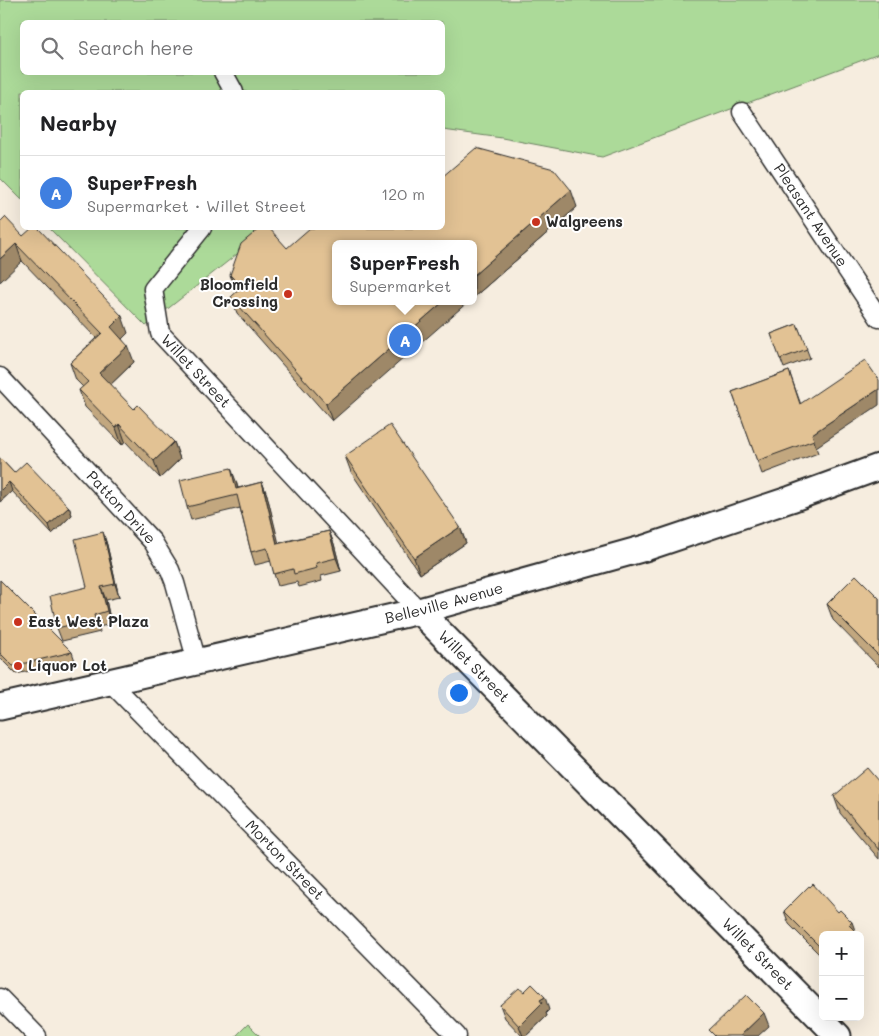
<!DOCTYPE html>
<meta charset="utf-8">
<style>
body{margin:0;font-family:Mali,sans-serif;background:#f6f6f6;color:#202124}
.controls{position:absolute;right:15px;bottom:15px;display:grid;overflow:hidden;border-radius:8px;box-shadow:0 5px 20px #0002}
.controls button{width:45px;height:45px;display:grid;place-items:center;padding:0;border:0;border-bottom:1px solid #e0e0e0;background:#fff;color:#202124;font:25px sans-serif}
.you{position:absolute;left:458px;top:692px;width:18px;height:18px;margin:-12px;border:4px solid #fff;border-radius:50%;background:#1a73e8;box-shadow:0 0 0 8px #1a73e833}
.badge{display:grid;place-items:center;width:32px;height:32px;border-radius:50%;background:#c8321e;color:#fff;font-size:16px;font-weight:700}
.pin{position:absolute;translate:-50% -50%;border:2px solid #fff;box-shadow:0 1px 5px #0006}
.popup{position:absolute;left:332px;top:240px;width:145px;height:65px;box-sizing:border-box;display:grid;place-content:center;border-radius:8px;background:#fff;filter:drop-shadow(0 1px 4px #0005);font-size:16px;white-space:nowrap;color:#757577}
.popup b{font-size:19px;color:#202124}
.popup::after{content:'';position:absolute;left:50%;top:100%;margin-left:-10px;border:10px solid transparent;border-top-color:#fff}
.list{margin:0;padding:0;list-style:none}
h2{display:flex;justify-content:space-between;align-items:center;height:65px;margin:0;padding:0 20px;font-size:21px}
h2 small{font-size:16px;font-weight:400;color:#757577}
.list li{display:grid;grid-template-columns:32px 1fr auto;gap:15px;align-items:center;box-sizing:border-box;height:75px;padding:0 20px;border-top:1px solid #e0e0e0}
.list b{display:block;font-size:19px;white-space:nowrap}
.list p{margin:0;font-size:16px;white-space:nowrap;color:#757577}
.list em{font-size:16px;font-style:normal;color:#757577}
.icon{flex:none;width:28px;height:28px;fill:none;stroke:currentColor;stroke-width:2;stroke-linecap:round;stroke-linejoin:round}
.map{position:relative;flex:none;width:879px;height:1036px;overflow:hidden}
.search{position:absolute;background:#fff;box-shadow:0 5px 20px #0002;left:20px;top:20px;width:425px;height:55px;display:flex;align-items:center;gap:12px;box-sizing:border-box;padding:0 18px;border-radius:8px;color:#757577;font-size:19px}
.panel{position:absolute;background:#fff;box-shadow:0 5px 20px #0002;left:20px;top:90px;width:425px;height:140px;border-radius:8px}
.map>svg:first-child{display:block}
</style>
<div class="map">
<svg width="879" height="1036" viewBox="0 0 879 1036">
<rect width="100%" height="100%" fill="#f6eddf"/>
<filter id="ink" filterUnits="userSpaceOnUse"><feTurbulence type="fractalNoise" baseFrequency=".02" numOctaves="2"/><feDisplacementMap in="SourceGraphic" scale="10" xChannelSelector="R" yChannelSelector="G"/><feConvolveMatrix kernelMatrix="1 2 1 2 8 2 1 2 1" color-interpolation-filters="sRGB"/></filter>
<g filter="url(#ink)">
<!-- green -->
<g fill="#acda99" stroke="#6c8262" fill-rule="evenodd">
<path d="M0,0H879V54L602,157L502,138L443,130L442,92H22V200L0,178ZM22,22H442V72H22Z"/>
<polygon points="49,228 270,228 146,326"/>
<polygon points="248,1024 260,1036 236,1036"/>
</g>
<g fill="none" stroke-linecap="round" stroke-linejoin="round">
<!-- street casing -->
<g stroke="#2b2b2b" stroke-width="21">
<g id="street">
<polyline points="223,72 234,92"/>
<path id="s1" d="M742,112L879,318"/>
<path id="s2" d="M202,228L153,289L160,333L419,611"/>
<path id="s3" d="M0,377L153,542L170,570L175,583L197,662"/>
<path id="s4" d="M111,683L457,1036"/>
<polyline points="0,998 37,1036"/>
</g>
</g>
<!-- secondary casing -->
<g stroke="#2b2b2b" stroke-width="29">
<g id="secondary">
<path id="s5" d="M419,611L838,1036"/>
<path id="s6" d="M0,707L419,611L645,548L791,499L879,467"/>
</g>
</g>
<!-- street -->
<use href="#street" stroke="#fff" stroke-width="18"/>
<!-- secondary -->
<use href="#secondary" stroke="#fff" stroke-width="25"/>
</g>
<!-- wall -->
<g fill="#c2a77f" stroke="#2b2b2b">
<polygon points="577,207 474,297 474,244 332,421 237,313 231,297 237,292 230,275 287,248"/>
<polygon points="0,222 23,236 128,333 122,339 134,362 110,385 134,409 174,442 180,459 160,478 125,441 122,445 85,407 79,390 83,387 76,380 70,363 96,338 22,261"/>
<polygon points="797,324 810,358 784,368 771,334"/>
<polygon points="789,371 818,453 762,474 732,392"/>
<polygon points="345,456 460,527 466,543 420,574 351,472"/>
<polygon points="0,458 14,473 69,507 72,515 52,534 12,491 0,502"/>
<polygon points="236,481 238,488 262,482 267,495 278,543 329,531 334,544 341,571 321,576 322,581 299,587 297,582 278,586 274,574 271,561 255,565 251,552 240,508 191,520 187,507"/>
<polygon points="103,532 107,545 119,597 106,600 111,624 99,627 100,632 62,641 57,628 87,587"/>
<polygon points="0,580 72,652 75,661 16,674 0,658"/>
<polygon points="879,598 879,667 833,620 827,604"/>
<polygon points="879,782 879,859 840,813 834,796"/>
<polygon points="810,887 856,932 857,935 823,935 823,958 789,924 784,911"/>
<polygon points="524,992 549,1010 546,1013 547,1016 526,1036 522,1036 505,1018 500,1005"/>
</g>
<!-- shaded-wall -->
<g fill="#9e8868" stroke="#2b2b2b">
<polygon points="571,190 577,207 474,297 474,275"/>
<polygon points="16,244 22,261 0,282 0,259"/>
<polygon points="444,301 469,301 332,421 326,404"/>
<polygon points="122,316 128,333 117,344 111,327"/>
<polygon points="128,346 134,362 105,390 99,373"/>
<polygon points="879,389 879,405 816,447 812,434"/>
<polygon points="119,424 125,441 122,445 116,428"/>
<polygon points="174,442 180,459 160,478 154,461"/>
<polygon points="231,468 236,481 241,502 236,489"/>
<polygon points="9,482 12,491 0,502 0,491"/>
<polygon points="262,482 267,495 282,556 277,544"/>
<polygon points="69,507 72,515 52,534 49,525"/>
<polygon points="460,527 466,543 420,574 414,558"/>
<polygon points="329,531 334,544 341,571 336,558"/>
<polygon points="103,532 107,545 119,597 115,584"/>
<polygon points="101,587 106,600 111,624 107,611"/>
<polygon points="852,922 856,933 856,932 857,935 853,935 849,925"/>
<polygon points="545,997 549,1010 546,1013 547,1016 526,1036 523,1036 519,1026 540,1000"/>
<polygon points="764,1013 769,1026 758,1036 740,1036"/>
</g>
<!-- building -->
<g fill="#e2c294" stroke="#2b2b2b">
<polygon points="476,148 554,169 571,190 474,275 474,244 336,244 336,301 444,301 326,404 231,297 242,287 230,275 241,244 260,228 269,228 287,248 310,228 442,228 442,177"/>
<polygon points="5,217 23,236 32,228 38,228 122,316 111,327 128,346 99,373 134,409 138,405 174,442 154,461 119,424 116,428 79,390 88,382 70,363 102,333 16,244 0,259 0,222"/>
<polygon points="797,324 807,349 780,359 771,334"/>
<polygon points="865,360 879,380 879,389 812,434 814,440 757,461 732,392 789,371 800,404"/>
<polygon points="390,425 460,527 414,558 345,456"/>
<polygon points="0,458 14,473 26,462 69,507 49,525 9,482 0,491"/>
<polygon points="231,468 236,489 262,482 277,544 329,531 336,558 316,563 317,568 294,574 293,569 274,574 267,548 251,552 237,495 187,507 180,480"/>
<polygon points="103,532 115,584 101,587 107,611 94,615 95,619 57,628 50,596 87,587 75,539"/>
<polygon points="856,575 879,598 879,656 827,604"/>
<polygon points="0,580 72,652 13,666 0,653"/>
<polygon points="867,768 879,782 879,850 834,796"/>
<polygon points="813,884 838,912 840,910 852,922 849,925 856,932 853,935 823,935 823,950 784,911 809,886 810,887"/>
<polygon points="532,984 545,997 540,1000 542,1003 519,1026 500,1005 519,988 524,992"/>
<polygon points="746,995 764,1013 740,1036 715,1036 709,1030"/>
</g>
</g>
<!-- markers -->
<g fill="#c8321e" stroke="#fff" stroke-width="2">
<circle cx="536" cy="222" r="5"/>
<circle cx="288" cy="294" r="5"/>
<circle cx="18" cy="622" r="5"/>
<circle cx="18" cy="666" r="5"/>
</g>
<g text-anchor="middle" stroke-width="4" stroke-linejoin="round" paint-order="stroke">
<!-- street labels -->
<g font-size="15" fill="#2b2b2b" stroke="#fff">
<text dy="5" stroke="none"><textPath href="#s1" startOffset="124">Pleasant Avenue</textPath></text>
<text dy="5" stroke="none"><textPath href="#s2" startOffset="175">Willet Street</textPath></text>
<text dy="5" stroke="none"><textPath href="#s3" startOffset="178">Patton Drive</textPath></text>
<text dy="5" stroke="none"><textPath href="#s6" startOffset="456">Belleville Avenue</textPath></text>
<text dy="5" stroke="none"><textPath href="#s5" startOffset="78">Willet Street</textPath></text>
<text dy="5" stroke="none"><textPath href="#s4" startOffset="248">Morton Street</textPath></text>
<text dy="5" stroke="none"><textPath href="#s5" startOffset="482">Willet Street</textPath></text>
</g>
<!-- poi labels -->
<g font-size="15" font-weight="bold" fill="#2b2b2b" stroke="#fff" text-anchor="start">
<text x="546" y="227">Walgreens</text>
<text x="278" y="290" text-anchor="end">Bloomfield<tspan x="278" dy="17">Crossing</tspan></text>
<text x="28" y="627">East West Plaza</text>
<text x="28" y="671">Liquor Lot</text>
</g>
</g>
</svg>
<div class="controls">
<button>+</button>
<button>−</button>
</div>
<div class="you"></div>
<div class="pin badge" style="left:405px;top:340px;background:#3f7fe0">A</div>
<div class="popup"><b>SuperFresh</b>Supermarket</div>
<div class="search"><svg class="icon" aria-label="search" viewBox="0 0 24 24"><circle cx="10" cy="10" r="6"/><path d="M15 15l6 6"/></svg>Search here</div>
<section class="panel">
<h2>Nearby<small></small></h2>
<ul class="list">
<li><span class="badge" style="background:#3f7fe0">A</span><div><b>SuperFresh</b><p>Supermarket · Willet Street</p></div><em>120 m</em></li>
</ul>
</section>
</div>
